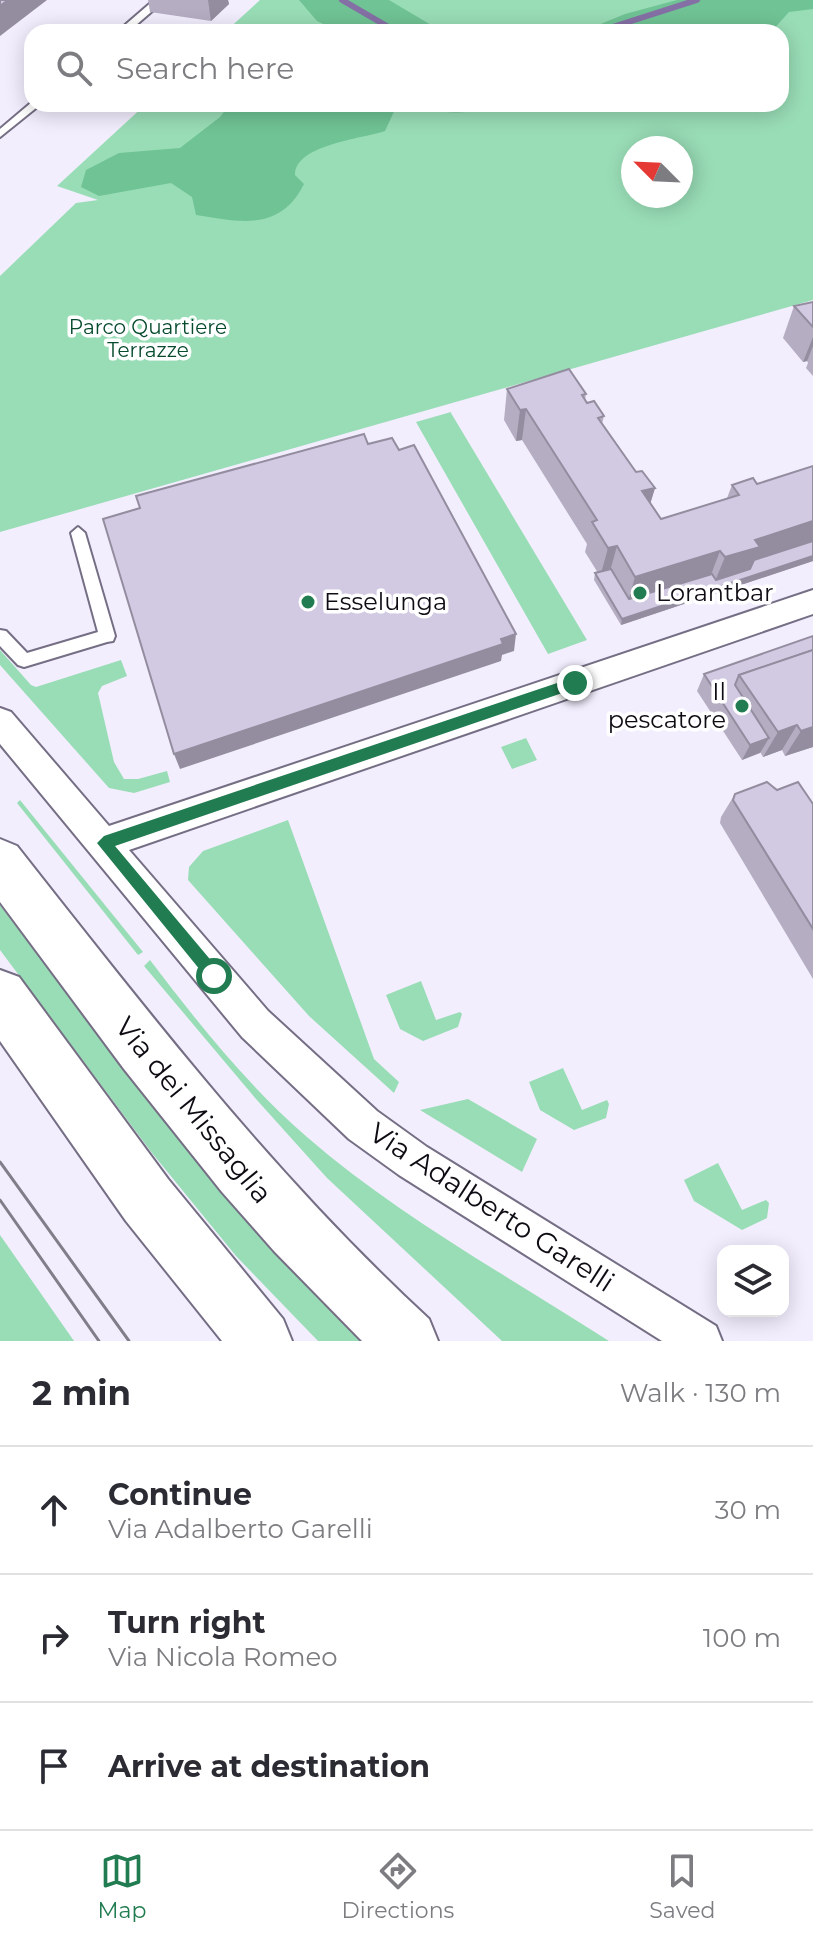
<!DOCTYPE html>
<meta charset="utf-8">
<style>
body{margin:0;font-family:Montserrat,sans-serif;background:#f2f2f3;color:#2b2b33}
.controls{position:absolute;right:24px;bottom:24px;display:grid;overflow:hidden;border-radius:16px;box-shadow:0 4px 20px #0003}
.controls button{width:72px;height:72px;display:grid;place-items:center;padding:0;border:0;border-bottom:2px solid #e1e1e2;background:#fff;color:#2b2b33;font:40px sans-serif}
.compass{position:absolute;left:621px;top:136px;width:72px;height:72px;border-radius:50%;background:#fff;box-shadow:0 4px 20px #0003;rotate:294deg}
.stop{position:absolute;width:24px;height:24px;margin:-18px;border:6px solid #217c51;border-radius:50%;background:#fff}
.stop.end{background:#217c51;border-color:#fff;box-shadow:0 2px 8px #0008}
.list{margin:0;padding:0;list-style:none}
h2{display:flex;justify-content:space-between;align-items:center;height:104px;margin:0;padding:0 32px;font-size:34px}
h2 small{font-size:26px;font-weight:400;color:#7c7c81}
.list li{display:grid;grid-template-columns:52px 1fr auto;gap:24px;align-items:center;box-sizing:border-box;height:128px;padding:0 32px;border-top:2px solid #e1e1e2}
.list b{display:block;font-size:30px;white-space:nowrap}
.list p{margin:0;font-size:26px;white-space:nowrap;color:#7c7c81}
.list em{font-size:26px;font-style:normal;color:#7c7c81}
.icon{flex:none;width:44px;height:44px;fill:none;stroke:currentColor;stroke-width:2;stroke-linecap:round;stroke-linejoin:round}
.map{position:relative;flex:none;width:813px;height:1341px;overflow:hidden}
.search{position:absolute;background:#fff;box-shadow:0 4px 20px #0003;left:24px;right:24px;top:24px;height:88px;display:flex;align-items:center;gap:20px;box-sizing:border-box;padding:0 28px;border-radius:24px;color:#7c7c81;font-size:30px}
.sheet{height:488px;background:#fff}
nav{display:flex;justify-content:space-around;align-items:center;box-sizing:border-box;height:112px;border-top:2px solid #e1e1e2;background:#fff;font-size:22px;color:#7c7c81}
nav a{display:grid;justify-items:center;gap:4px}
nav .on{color:#217c51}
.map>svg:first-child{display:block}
</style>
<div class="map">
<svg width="813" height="1341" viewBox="0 0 813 1341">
<rect width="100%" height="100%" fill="#f3eefe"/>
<!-- green -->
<g fill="#99ddb6" fill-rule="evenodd">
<path d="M260,0H813V300L0,532V276L76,203L98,200L57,186L146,104H781V32H225ZM633,148H681V196H633Z"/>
<polygon points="451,412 451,413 587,640 548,654 416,422"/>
<polygon points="0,650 31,685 36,687 121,660 127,676 102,686 98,693 114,762 124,779 138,779 167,771 170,782 134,793 109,788 0,665"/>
<polygon points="526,738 537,760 512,769 501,747"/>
<polygon points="20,800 143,952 138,955 17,803"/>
<polygon points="288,820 374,1059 399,1082 394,1093 309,1016 188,880 189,867 203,851"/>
<path d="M0,905C115,1056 225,1209 362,1341H318L236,1256L152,1153L0,950Z"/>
<path d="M150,960C198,1023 247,1085 307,1137C398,1216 508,1276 609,1341H502L327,1178L256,1099L144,966Z"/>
<polygon points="421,981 436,1020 460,1012 462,1014 458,1027 423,1041 400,1029 386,995"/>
<polygon points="563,1068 582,1110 607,1100 609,1104 606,1118 574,1130 540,1110 529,1082"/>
<polygon points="468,1099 537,1139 522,1172 420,1110"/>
<polygon points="718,1163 742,1210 766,1200 769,1203 767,1218 742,1230 694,1201 684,1180"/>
<polygon points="0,1235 74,1341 0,1341"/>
</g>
<!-- forest -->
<g fill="#70c395">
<polygon points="299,0 389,0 443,32 340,32 317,21"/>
<polygon points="677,0 813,0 813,9 789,12 771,32 581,32 625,14"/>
<path d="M230,104H493C467,120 426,109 397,105L385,131C361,139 295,145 295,175L304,184C280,232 240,222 196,215L192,197L171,183L99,196L81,187L86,170L119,153L180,148L220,117Z"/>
</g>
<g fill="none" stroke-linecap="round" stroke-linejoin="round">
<!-- stream -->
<g stroke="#8570a5" stroke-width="6">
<polyline points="342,0 397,32"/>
<polyline points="597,32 697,0"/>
</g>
<!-- service casing -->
<g stroke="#756e84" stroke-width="4">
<g id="service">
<polygon points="154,0 165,0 128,32 117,32"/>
<polygon points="32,102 41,104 0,137 0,129"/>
<polygon points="78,527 85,533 115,636 113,641 107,642 24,667 18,665 0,646 0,630 6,631 27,653 98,632 71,533"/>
</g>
</g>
<!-- minor casing -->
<g stroke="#756e84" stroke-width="4">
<polygon id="minor" points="813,590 813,614 129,850 268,1011 377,1111 427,1147 716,1326 722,1341 662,1341 399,1175 349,1139 242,1037 0,744 0,708 11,712 109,826"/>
</g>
<!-- secondary casing -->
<g stroke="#756e84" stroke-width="4">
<g id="secondary">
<path d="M0,839L17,846C147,1011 274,1176 429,1319L438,1341H362L274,1251L222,1192L124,1069L0,902Z"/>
<polygon points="0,970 19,977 168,1179 283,1319 292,1341 222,1341 126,1221 0,1041"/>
</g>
</g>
<!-- service -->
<use href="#service" fill="#fff" fill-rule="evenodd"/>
<!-- minor -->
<use href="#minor" fill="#fff" fill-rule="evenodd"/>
<!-- secondary -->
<use href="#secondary" fill="#fff" fill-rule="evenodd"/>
<!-- tram -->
<g stroke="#817d89" stroke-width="3">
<polyline points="0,1162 129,1341"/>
<polyline points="0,1200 99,1341"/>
</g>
</g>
<!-- wall -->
<g fill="#b5aec3">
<polygon points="148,0 228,0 229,4 211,21 150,12"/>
<polygon points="62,104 125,104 118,111 101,106 98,110 82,105 79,109"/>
<polygon points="813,302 813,376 806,368 808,363 807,361 803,362 783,338 794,306"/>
<polygon points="507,389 586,394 585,400 604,416 602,424 636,472 655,488 650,503 661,519 727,498 732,485 757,484 813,466 813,561 621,625 594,580 595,573 598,573 585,552 587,544 522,440 516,441 504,420"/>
<polygon points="813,636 813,747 785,756 782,750 763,757 760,752 742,760 697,691 704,674"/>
<polygon points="777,790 813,804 813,979 720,823 721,817 735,794"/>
</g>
<!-- shaded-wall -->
<g fill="#938d9f">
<polygon points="8,0 47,0 0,36 0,6"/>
<polygon points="208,0 228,0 229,4 211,21"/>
<polygon points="116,104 125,104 118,111"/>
<polygon points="813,337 813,346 807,361 803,362"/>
<polygon points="526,409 522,440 516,441 520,410"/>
<polygon points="655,488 646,518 642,491"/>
<polygon points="813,521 813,546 747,576 713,586 725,557 755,540"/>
<polygon points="617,546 609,575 600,577 608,548"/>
<polygon points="720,551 709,580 627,605 635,577"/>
<polygon points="813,556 813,561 621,625 622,619"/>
<polygon points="516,634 514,651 502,655 501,661 180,769 174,754"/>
<polygon points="797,725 782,750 763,757 778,732"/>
<polygon points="813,727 813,747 785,756 801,731"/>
<polygon points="769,738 760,753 742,760 750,745"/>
</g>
<!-- building -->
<g fill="#d2cae3" stroke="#938d9f" stroke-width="2">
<polygon points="0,0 8,0 0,6"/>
<polygon points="813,302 813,327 794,306"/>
<polygon points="569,369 586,394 582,395 587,403 594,401 604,416 598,418 636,472 642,471 655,488 642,491 661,519 739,495 732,485 753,478 757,484 813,466 813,521 755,540 760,547 725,557 720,551 635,577 617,546 608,548 592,522 597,520 526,409 520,410 507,389"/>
<polygon points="364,434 368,444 392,438 399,450 414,445 516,634 501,639 503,644 174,754 103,519 140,508 136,496"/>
<polygon points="813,541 813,556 622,619 595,573 611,569 629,599 712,574 716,580 750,569 754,560"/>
<polygon points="813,636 813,650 739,675 735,685 769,738 750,745 704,674"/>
<polygon points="813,650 813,727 801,731 797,725 778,732 739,675"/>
<polygon points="767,782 777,790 798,782 813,804 813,929 733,800 735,794"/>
</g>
<!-- route -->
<polygon fill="#217c51" points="575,677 580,679 580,687 115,846 219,970 222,976 214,983 209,981 97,843 104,836"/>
<!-- markers -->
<g fill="#217c51" stroke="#fff" stroke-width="3">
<circle cx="640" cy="593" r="8"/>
<circle cx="308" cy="602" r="8"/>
<circle cx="742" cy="706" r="8"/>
</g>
<g text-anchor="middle" stroke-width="7" stroke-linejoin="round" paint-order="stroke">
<!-- far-park labels -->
<g font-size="20" fill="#074b2e" stroke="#fff">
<text x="148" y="334">Parco Quartiere<tspan x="148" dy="23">Terrazze</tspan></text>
</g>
<!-- poi labels -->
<g font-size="24" fill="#0e0b13" stroke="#fff" text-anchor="start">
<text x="656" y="601">Lorantbar</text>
<text x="324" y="610">Esselunga</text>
<text x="726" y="700" text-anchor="end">Il<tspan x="726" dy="28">pescatore</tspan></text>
</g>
<!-- near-street labels -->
<g font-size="28" fill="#0e0b13" stroke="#fff">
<text transform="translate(194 1110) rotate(51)" y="10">Via dei Missaglia</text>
<text transform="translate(492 1207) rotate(33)" y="10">Via Adalberto Garelli</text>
</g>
</g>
</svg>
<div class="controls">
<button><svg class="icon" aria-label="layers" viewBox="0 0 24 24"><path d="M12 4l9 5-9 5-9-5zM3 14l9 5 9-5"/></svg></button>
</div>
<svg class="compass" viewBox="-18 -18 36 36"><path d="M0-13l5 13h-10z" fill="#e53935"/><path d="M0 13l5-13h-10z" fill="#7c7c81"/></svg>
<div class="stop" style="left:214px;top:976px"></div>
<div class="stop end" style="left:575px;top:683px"></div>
<div class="search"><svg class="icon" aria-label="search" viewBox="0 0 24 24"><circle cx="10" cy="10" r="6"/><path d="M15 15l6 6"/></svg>Search here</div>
</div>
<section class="sheet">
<h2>2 min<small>Walk · 130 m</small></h2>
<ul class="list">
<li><svg class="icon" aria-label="ahead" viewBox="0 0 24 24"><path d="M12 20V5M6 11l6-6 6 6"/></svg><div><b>Continue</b><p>Via Adalberto Garelli</p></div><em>30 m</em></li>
<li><svg class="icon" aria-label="right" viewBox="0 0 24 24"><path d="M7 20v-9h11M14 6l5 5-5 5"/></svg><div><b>Turn right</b><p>Via Nicola Romeo</p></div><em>100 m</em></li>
<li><svg class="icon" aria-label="arrive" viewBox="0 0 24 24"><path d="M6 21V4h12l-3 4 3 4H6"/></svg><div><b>Arrive at destination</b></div></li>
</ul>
</section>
<nav>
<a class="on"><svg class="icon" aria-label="map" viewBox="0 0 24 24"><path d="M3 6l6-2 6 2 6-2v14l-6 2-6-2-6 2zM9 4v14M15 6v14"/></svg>Map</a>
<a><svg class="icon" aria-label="directions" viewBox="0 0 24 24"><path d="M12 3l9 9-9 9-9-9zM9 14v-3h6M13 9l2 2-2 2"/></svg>Directions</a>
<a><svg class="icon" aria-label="saved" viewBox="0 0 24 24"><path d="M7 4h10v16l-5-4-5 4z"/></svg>Saved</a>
</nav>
